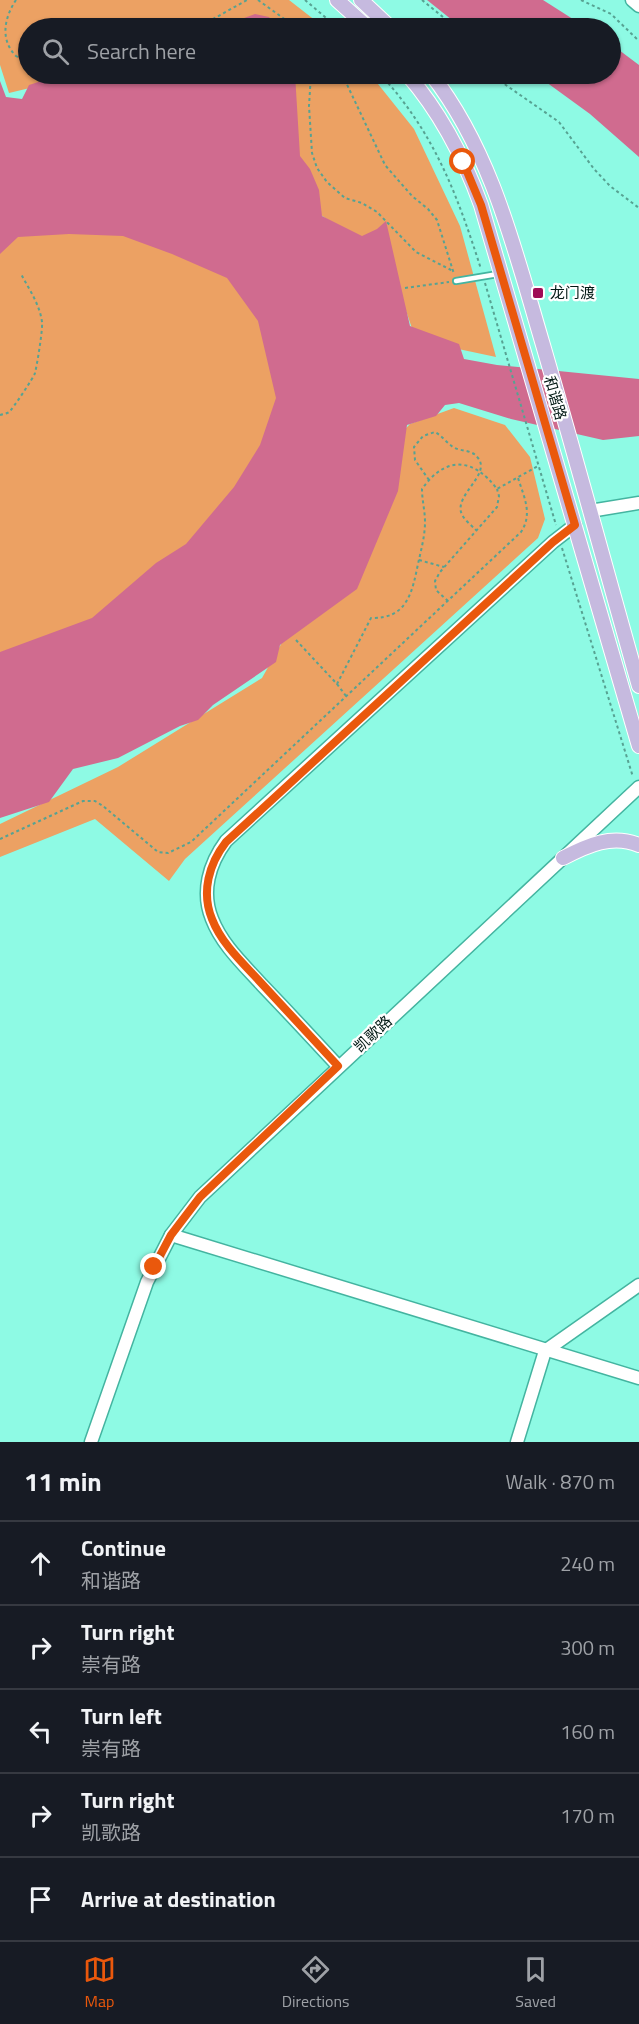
<!DOCTYPE html>
<meta charset="utf-8">
<style>
body{margin:0;font-family:"Titillium Web","Noto Sans SC",sans-serif;background:#20242c;color:#f1f3f6}
.stop{position:absolute;width:18px;height:18px;margin:-14px;border:4px solid #ea580c;border-radius:50%;background:#fff}
.stop.end{background:#ea580c;border-color:#fff;box-shadow:0 2px 6px #0008}
.list{margin:0;padding:0;list-style:none}
h2{display:flex;justify-content:space-between;align-items:center;height:78px;margin:0;padding:0 24px;font-size:26px}
h2 small{font-size:20px;font-weight:400;color:#9ea1a6}
.list li{display:grid;grid-template-columns:39px 1fr auto;gap:18px;align-items:center;box-sizing:border-box;height:84px;padding:0 24px;border-top:2px solid #363941}
.list b{display:block;font-size:22px;white-space:nowrap}
.list p{margin:0;font-size:20px;white-space:nowrap;color:#9ea1a6}
.list em{font-size:20px;font-style:normal;color:#9ea1a6}
.icon{flex:none;width:33px;height:33px;fill:none;stroke:currentColor;stroke-width:2;stroke-linecap:round;stroke-linejoin:round}
.map{position:relative;flex:none;width:639px;height:1442px;overflow:hidden}
.search{position:absolute;background:#171b24;box-shadow:0 2px 4px #0004;left:18px;right:18px;top:18px;height:66px;display:flex;align-items:center;gap:15px;box-sizing:border-box;padding:0 21px;border-radius:33px;color:#9ea1a6;font-size:22px}
.sheet{height:498px;background:#171b24}
nav{display:flex;justify-content:space-around;align-items:center;box-sizing:border-box;height:84px;border-top:2px solid #363941;background:#171b24;font-size:16px;color:#9ea1a6}
nav a{display:grid;justify-items:center;gap:3px}
nav .on{color:#ea580c}
.map>svg:first-child{display:block}
</style>
<div class="map">
<svg width="639" height="1442" viewBox="0 0 639 1442">
<rect width="100%" height="100%" fill="#8efae4"/>
<!-- green -->
<g fill="#eca163">
<polygon points="0,0 289,0 325,28 28,28 28,74 88,74 9,93 0,65"/>
<polygon points="282,74 370,74 414,129 460,226 496,357 416,340 389,261 315,211 293,157"/>
<polygon points="0,223 224,244 296,381 215,556 0,684"/>
<polygon points="454,408 505,425 530,457 545,519 538,538 185,859 169,881 95,819 0,857 0,824 118,767 262,678 397,438 410,424"/>
</g>
<!-- water -->
<g fill="#d06b8f">
<polygon points="427,0 543,0 587,28 462,28"/>
<polygon points="255,14 269,17 277,28 217,28"/>
<polygon points="611,44 639,65 639,157 590,114 535,74 610,74"/>
<polygon points="63,74 295,74 300,156 310,169 319,190 322,216 362,236 377,229 386,221 410,326 459,344 464,359 497,365 639,379 639,436 603,440 511,419 459,403 445,405 436,416 407,425 398,491 357,589 280,645 276,662 213,705 198,720 180,726 118,758 73,769 49,802 0,818 0,652 92,618 156,563 186,544 234,487 260,445 276,398 258,321 227,278 172,254 123,236 69,234 18,237 0,254 0,81 6,97 22,99 29,85"/>
</g>
<g fill="none" stroke-linecap="round" stroke-linejoin="round">
<!-- lane casing -->
<g stroke="#44b4a0" stroke-width="8">
<polyline id="lane" points="456,281 498,274"/>
</g>
<!-- secondary casing -->
<g stroke="#44b4a0" stroke-width="15">
<g id="secondary">
<polyline points="632,0 639,6"/>
<polyline points="590,511 639,503"/>
<path d="M338,1066C313,1039 288,1012 262,985C244,965 222,945 212,919C201,892 209,864 226,841L553,542L575,525"/>
<polyline points="171,1235 639,1378"/>
<polyline points="91,1442 147,1282 171,1235 200,1197 639,787"/>
<polyline points="517,1442 545,1351 639,1285"/>
</g>
</g>
<!-- primary casing -->
<g stroke="#fff" stroke-width="16">
<g id="primary">
<polyline points="337,0 368,28"/>
<polyline points="361,0 391,28"/>
<path d="M407,74C440,112 464,158 481,205L639,746"/>
<path d="M431,74C492,152 515,251 543,345C576,458 607,573 639,686"/>
<path d="M563,858C588,845 612,834 639,845"/>
</g>
</g>
<!-- path -->
<g stroke="#57a292" stroke-width="2" stroke-dasharray="3 3" stroke-linecap="butt">
<path d="M16,0C4,18 0,40 16,56C21,59 23,61 28,62"/>
<polyline points="258,0 297,28"/>
<polyline points="305,0 338,28"/>
<polyline points="422,0 454,26 454,28"/>
<polyline points="581,0 611,14 639,41"/>
<polyline points="197,28 247,0"/>
<polyline points="311,74 309,106 312,153 317,168 327,182 345,198 362,203 377,212 416,252 453,271"/>
<polyline points="342,74 385,165 412,196 428,209 437,220 454,274"/>
<path d="M380,74C434,132 457,194 481,269"/>
<polyline points="490,74 559,122 594,169 610,186 639,208"/>
<polyline points="485,283 556,525"/>
<polyline points="405,288 449,282"/>
<path d="M0,415C3,414 6,414 9,412C12,410 34,377 35,373C37,365 43,329 42,322C40,305 29,289 21,274"/>
<path d="M429,480L415,460L414,447L423,436L435,432C442,436 447,443 453,447C461,452 472,449 478,458C491,474 456,494 461,512C463,519 471,525 476,530"/>
<polyline points="562,548 633,777"/>
<polyline points="419,560 444,567"/>
<polyline points="448,601 436,590 435,581 440,572 497,507 499,496 497,489"/>
<path d="M296,640L337,684L371,618C407,619 412,593 418,564C421,550 425,536 425,522C425,511 422,500 422,489C445,456 473,457 497,489L538,466"/>
<polyline points="337,684 346,696"/>
<path d="M0,839L83,801H95L103,806L158,852L168,853L191,842L521,532C533,514 524,497 518,478"/>
</g>
<!-- lane -->
<use href="#lane" stroke="#fff" stroke-width="4.5"/>
<!-- secondary -->
<use href="#secondary" stroke="#fff" stroke-width="12"/>
<!-- primary -->
<use href="#primary" stroke="#c6badf" stroke-width="14"/>
</g>
<g fill="none" stroke-linecap="round" stroke-linejoin="round">
<!-- route -->
<path stroke="#ea580c" stroke-width="8" d="M154,1267L171,1235L200,1197L338,1066C313,1039 288,1012 263,985C245,965 222,945 212,919C201,892 209,864 226,842L553,542L575,525L481,205L463,162"/>
</g>
<!-- markers -->
<rect fill="#9e0c56" stroke="#fff" stroke-width="2" x="532" y="287" width="12" height="12" rx="3"/>
<g text-anchor="middle" stroke-width="4.5" stroke-linejoin="round" paint-order="stroke">
<!-- poi labels -->
<g font-size="15" fill="#021914" stroke="#fff" text-anchor="start">
<text x="550" y="298">龙门渡</text>
</g>
<!-- street labels -->
<g font-size="15" fill="#021914" stroke="#fff">
<text transform="translate(555 398) rotate(74)" y="5">和谐路</text>
<text transform="translate(373 1034) rotate(-43)" y="5">凯歌路</text>
</g>
</g>
</svg>
<div class="stop" style="left:463px;top:162px"></div>
<div class="stop end" style="left:154px;top:1267px"></div>
<div class="search"><svg class="icon" aria-label="search" viewBox="0 0 24 24"><circle cx="10" cy="10" r="6"/><path d="M15 15l6 6"/></svg>Search here</div>
</div>
<section class="sheet">
<h2>11 min<small>Walk · 870 m</small></h2>
<ul class="list">
<li><svg class="icon" aria-label="ahead" viewBox="0 0 24 24"><path d="M12 20V5M6 11l6-6 6 6"/></svg><div><b>Continue</b><p>和谐路</p></div><em>240 m</em></li>
<li><svg class="icon" aria-label="right" viewBox="0 0 24 24"><path d="M7 20v-9h11M14 6l5 5-5 5"/></svg><div><b>Turn right</b><p>崇有路</p></div><em>300 m</em></li>
<li><svg class="icon" aria-label="left" viewBox="0 0 24 24"><path d="M17 20v-9H6M10 6l-5 5 5 5"/></svg><div><b>Turn left</b><p>崇有路</p></div><em>160 m</em></li>
<li><svg class="icon" aria-label="right" viewBox="0 0 24 24"><path d="M7 20v-9h11M14 6l5 5-5 5"/></svg><div><b>Turn right</b><p>凯歌路</p></div><em>170 m</em></li>
<li><svg class="icon" aria-label="arrive" viewBox="0 0 24 24"><path d="M6 21V4h12l-3 4 3 4H6"/></svg><div><b>Arrive at destination</b></div></li>
</ul>
</section>
<nav>
<a class="on"><svg class="icon" aria-label="map" viewBox="0 0 24 24"><path d="M3 6l6-2 6 2 6-2v14l-6 2-6-2-6 2zM9 4v14M15 6v14"/></svg>Map</a>
<a><svg class="icon" aria-label="directions" viewBox="0 0 24 24"><path d="M12 3l9 9-9 9-9-9zM9 14v-3h6M13 9l2 2-2 2"/></svg>Directions</a>
<a><svg class="icon" aria-label="saved" viewBox="0 0 24 24"><path d="M7 4h10v16l-5-4-5 4z"/></svg>Saved</a>
</nav>
